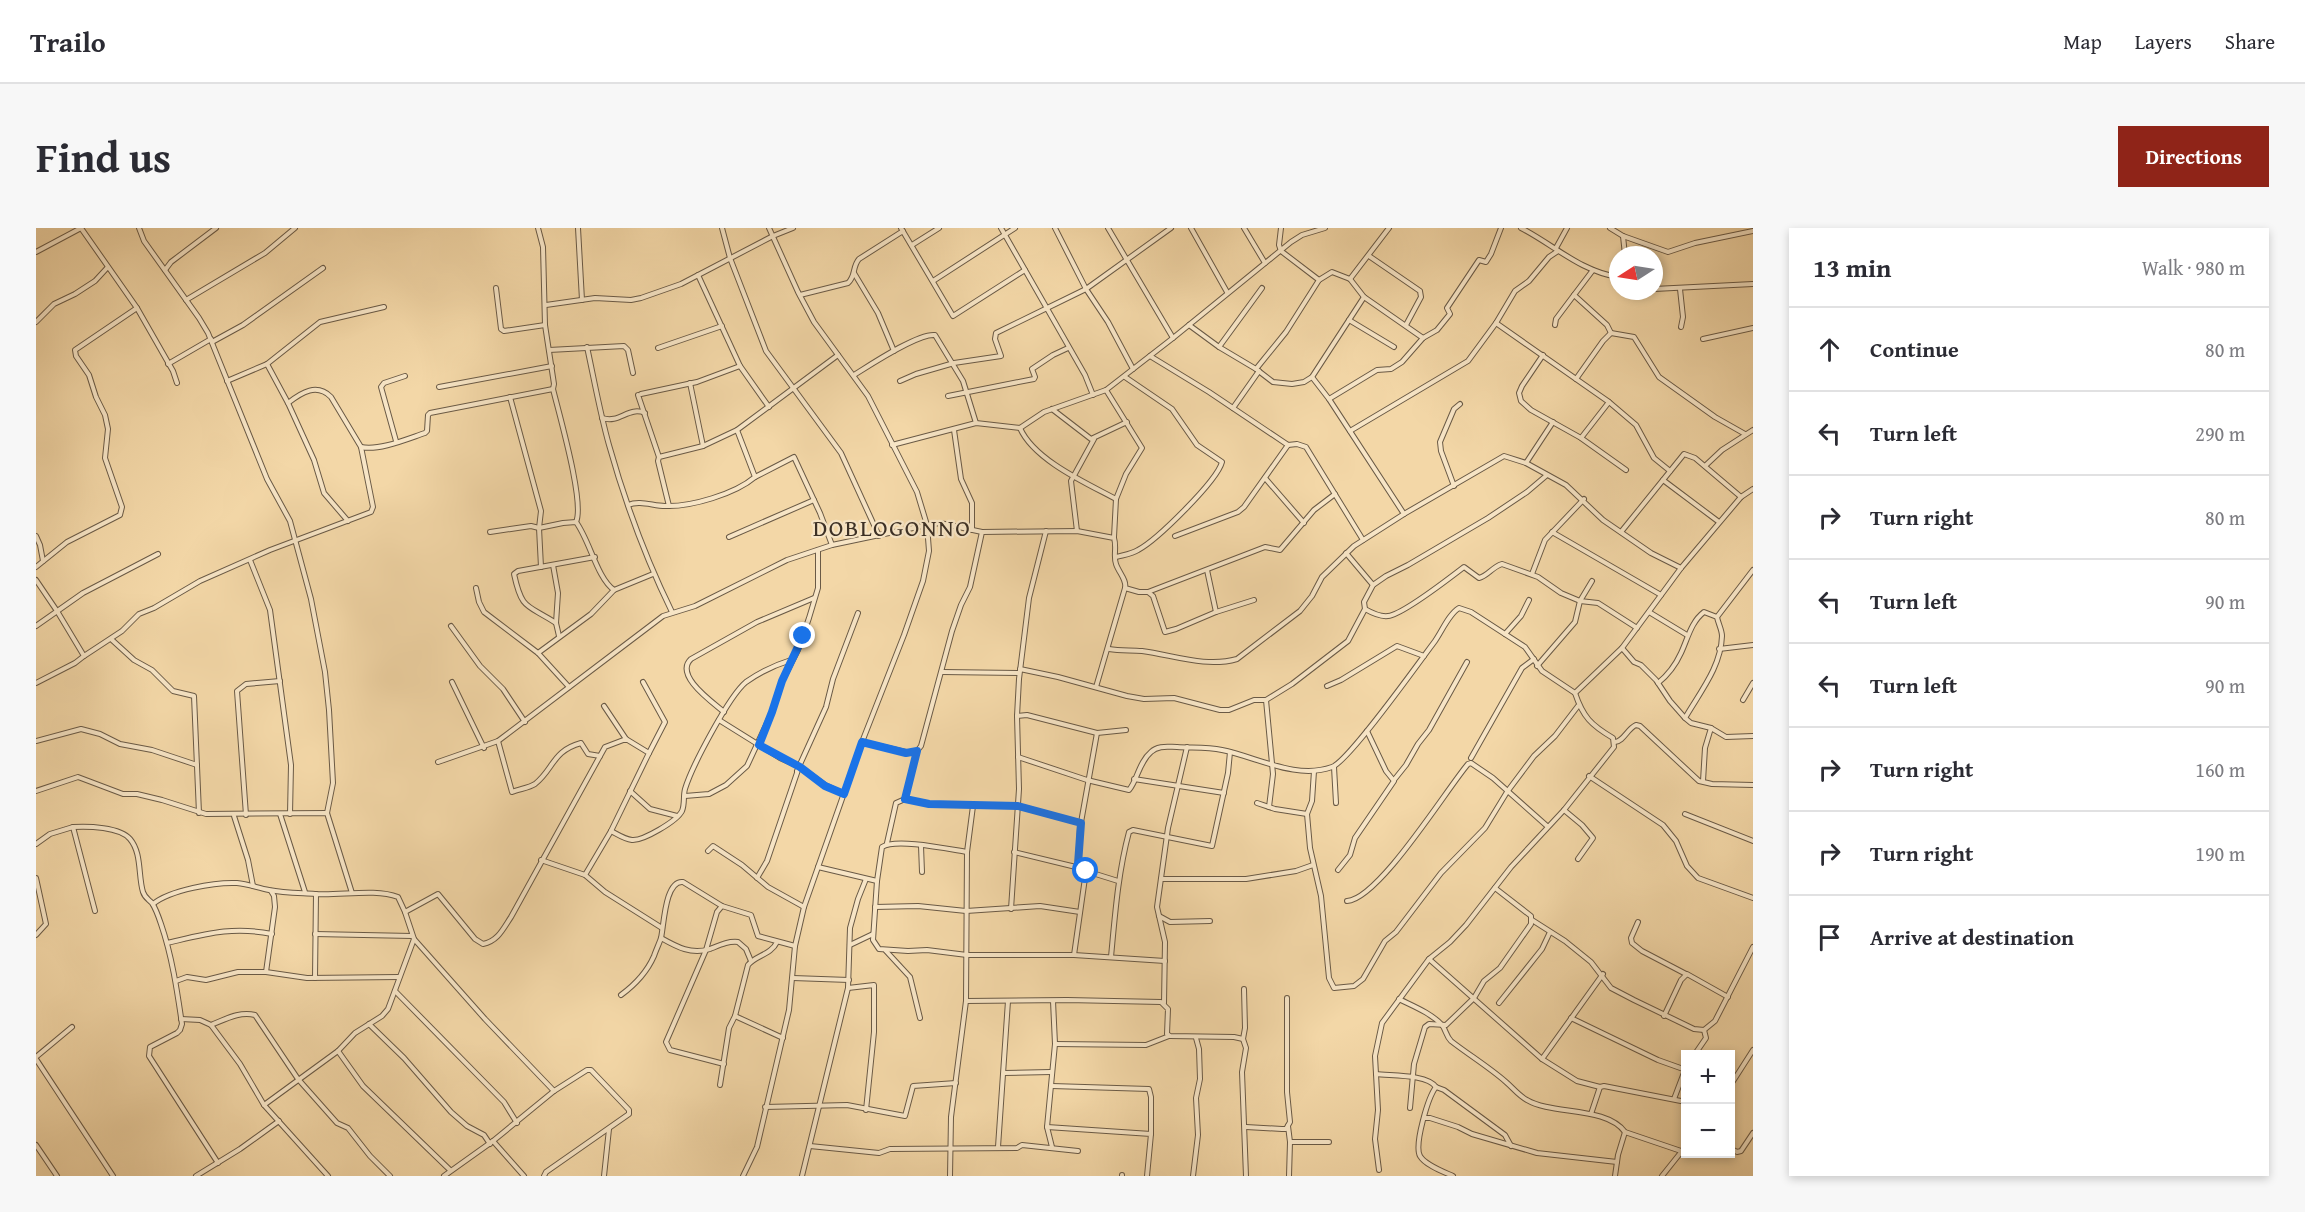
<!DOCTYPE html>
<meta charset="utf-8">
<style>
body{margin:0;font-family:"Gentium Book Plus",serif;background:#f7f7f7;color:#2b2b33}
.controls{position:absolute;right:18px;bottom:18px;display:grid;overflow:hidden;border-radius:0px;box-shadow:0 3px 9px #0003}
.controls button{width:54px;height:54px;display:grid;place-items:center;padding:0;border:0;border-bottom:2px solid #e1e1e2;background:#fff;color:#2b2b33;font:30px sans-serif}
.compass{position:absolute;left:1573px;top:18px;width:54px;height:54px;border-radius:50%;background:#fff;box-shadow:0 3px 9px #0003;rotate:258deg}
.stop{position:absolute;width:18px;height:18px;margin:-14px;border:4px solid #1a73e8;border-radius:50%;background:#fff}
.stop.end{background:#1a73e8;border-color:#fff;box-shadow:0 2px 6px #0008}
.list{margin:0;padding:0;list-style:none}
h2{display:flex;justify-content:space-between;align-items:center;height:78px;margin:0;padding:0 24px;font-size:26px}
h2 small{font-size:20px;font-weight:400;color:#7c7c81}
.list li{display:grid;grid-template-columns:39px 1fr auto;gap:18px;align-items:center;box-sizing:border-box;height:84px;padding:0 24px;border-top:2px solid #e1e1e2}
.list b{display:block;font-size:22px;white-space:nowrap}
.list em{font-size:20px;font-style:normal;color:#7c7c81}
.icon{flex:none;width:33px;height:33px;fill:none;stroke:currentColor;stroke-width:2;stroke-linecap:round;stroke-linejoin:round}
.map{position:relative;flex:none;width:1717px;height:948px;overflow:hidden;border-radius:0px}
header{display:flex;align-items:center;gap:36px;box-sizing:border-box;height:84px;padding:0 30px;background:#fff;border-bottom:2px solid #e1e1e2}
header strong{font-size:28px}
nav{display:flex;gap:33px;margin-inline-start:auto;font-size:21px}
.intro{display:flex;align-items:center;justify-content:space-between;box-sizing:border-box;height:144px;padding:0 36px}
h1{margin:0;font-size:42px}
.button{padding:15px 27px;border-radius:0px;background:#8f2418;color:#fff;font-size:21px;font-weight:700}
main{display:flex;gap:36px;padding:0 36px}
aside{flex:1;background:#fff;border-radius:0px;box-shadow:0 3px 9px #0003}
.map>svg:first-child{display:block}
</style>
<header>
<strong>Trailo</strong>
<nav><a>Map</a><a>Layers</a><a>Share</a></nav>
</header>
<div class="intro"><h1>Find us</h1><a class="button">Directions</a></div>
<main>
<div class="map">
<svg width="1717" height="948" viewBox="0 0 1717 948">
<rect width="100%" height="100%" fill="#f3d7a7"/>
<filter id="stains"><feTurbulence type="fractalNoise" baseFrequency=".00333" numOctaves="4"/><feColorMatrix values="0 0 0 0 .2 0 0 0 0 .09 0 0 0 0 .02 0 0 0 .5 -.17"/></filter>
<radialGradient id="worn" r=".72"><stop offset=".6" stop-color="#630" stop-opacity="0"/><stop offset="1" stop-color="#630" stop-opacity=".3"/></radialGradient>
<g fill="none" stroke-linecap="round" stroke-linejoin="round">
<!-- minor casing -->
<g stroke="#6a5a46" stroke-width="6">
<g id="minor">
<polyline points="103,0 108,13 163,90 172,105 231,251 254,293 275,371 289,444 293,482 297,555 291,585"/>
<path d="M502,0L507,19L509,97L518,156L517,161C523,186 549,275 540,294"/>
<polyline points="542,0 546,72"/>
<polyline points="686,0 694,30 730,123 805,225 843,308"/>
<polyline points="865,0 917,88 989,42"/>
<polyline points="965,0 1049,147 1057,167"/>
<polyline points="1019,0 1050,61 1072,94 1097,141"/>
<polyline points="1072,0 1137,110"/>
<polyline points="1155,0 1191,64"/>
<polyline points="1208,0 1229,35"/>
<polyline points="1245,0 1243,17 1245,23 1283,52"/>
<path d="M1485,0C1518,17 1544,43 1582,49"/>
<polyline points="1574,0 1587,8 1632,24 1659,15 1717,3"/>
<polyline points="1587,8 1589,27"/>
<polyline points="876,17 903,0"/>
<polyline points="1520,20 1531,0"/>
<polyline points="0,24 45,0 101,80 137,143 141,155"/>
<polyline points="1333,28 1384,63 1385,69 1370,97"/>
<polyline points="129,42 135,34 180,0"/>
<polyline points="1557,42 1538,67 1571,97 1575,105"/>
<polyline points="818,45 842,85 858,123"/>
<polyline points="662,47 704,138 733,179"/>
<polyline points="1314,51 1353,0"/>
<polyline points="897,53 979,0"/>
<polyline points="460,60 465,101 468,103 509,97"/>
<polyline points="1618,61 1717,56"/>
<polyline points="1644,61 1647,89 1645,99"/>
<path d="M764,67L812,55C820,48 816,39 823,31L867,3"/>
<polyline points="150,72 229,25 259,0"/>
<polyline points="510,77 559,70 595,72 605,70 645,56 737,8 757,0"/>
<polyline points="1313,92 1358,119"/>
<polyline points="0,94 18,76 39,66 59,53 71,40"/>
<polyline points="1460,95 1573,174 1600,197 1618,230 1634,243"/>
<polyline points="1153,97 1183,119 1220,141 1237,154 1256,156 1268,154 1276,149 1328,69"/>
<polyline points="1519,97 1520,91 1538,67"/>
<polyline points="1575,105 1598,109 1623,149 1679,189 1709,206"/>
<polyline points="1667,111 1717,100"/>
<polyline points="176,114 207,97 287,40"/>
<path d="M551,119C558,151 564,185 573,217C589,274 610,331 636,384"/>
<polyline points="1183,119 1226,60"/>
<polyline points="622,120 686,98"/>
<polyline points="513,122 588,118 592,122 597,145"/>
<polyline points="1507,127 1486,158 1483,165 1485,173 1495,182 1545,210 1590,242"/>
<polyline points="1114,128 1173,164 1252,217 1261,216 1270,219 1327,312"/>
<polyline points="132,136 175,111"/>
<polyline points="231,136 252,175 278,232 288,265 312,293"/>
<polyline points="1220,141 1250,104 1283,52 1296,44 1314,51 1328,69 1387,110"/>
<path d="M818,147C834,137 882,105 899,107L927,153L940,195"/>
<polyline points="1276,149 1293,171 1368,286"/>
<polyline points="1540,151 1567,113 1575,105"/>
<polyline points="191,153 231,136 284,94 348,79"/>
<polyline points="864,153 880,146 918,135 965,128 959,111 960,105 1050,61 1135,0"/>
<polyline points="654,155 667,218"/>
<polyline points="403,159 516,138"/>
<polyline points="1070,162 1106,220 1090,246 1080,271 1078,309"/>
<polyline points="605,166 661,154 704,138"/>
<polyline points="602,167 623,229"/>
<polyline points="912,168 998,151 999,149 996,141 1017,127 1032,120"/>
<polyline points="474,169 505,283 503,300 505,339"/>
<polyline points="1293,171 1341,142 1355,141 1366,134 1387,110 1401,102 1414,86 1411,80 1443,32 1450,34 1455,26 1465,0"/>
<polyline points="1197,180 1223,143"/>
<polyline points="1016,181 1055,211 1091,194"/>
<path d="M566,190C584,196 592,178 609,185"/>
<path d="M984,200C998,232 1050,255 1080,271"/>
<polyline points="918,202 925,251 936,275 936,302"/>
<polyline points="1314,203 1432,133 1460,95 1479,63 1493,53 1513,29 1522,23"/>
<polyline points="1545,210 1573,174"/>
<polyline points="360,213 345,159 348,155 369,148"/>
<polyline points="856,217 940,195 984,200 1008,184 1070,162 1137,110 1255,14 1266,7 1289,0"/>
<path d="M325,219C343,223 371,211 389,205L391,203L392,187L394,185L517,161"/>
<polyline points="1490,235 1517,194"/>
<polyline points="1669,238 1686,222 1717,202"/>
<polyline points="719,249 758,229 784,285 796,317"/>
<polyline points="1229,250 1268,295"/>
<polyline points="1627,252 1683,294"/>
<polyline points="1418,258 1405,223 1404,214 1418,181 1424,176"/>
<path d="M592,277C604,272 617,278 629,278C655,279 699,266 719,249L701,202"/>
<polyline points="633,278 622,233 623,229 667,218 701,202 802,127"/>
<polyline points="1041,303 1035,253 1058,211"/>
<path d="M454,304L495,298L503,300L527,295L540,294C554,313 561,350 578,362L617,346"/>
<polyline points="1516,304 1625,367"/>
<polyline points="1585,304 1648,226 1659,230 1705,269"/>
<polyline points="0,308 4,317 7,333"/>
<polyline points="1139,308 1202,284 1208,279 1252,217"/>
<polyline points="693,309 778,272"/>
<polyline points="1310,325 1337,357"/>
<path d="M1080,329C1087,327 1096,326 1102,322C1121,312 1181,253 1186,234L1161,217L1136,181L1089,149"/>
<polyline points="214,332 234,382 255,537 254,586"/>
<polyline points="517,337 522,365 520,395 523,408"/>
<polyline points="0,339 31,314 84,287 86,279 69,230 72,201 69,187 60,169 53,147 40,128 39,122 101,80"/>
<polyline points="1171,342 1180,384"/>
<polyline points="1496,346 1509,312 1548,271"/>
<path d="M0,352L21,383L48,428L86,403L103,386L118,380L164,353L234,322L335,284L337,279L325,219L295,169C281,155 266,164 252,175"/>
<polyline points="440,360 443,374 448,384 502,425 533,459"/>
<polyline points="1112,364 1229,319 1244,322 1278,282 1299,266"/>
<path d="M1329,381C1336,385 1344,389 1352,388C1366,387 1415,349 1428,339L1443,350C1452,348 1456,339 1466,336L1502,349L1525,365L1544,373L1562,375L1601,400"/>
<polyline points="1613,384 1651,407"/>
<polyline points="1681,389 1717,342"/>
<path d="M520,395C491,376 486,383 478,346L482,343L559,329"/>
<polyline points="0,398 47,365 122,326"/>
<polyline points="415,398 444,438 467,461 489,494"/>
<polyline points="1469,406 1485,388 1493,372"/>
<polyline points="75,411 98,432 116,442 137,463 158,468 163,585"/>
<polyline points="1586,420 1598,434 1605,437 1620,452 1634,473 1649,490 1655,495 1675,500"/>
<path d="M1073,421C1084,423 1095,422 1106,423C1137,427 1170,440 1201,431L1264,383L1276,368L1286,349L1318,318L1368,286L1468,228L1490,235L1530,257L1567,292L1615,325L1645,340"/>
<polyline points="1683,421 1717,417"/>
<polyline points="502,425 555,386 578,362"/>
<polyline points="1501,438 1539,394 1544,373 1556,353"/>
<polyline points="984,441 1022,449 1091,468 1108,471 1138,470 1184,482 1193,482 1218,472 1230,472 1256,456 1312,413 1329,381 1328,374 1337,357 1350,348 1372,337 1452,290 1491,264 1511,247"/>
<polyline points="906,444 983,445"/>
<polyline points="416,454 448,520"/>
<polyline points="607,454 629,494 613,525"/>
<polyline points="0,455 39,435 48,428"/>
<path d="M1622,455C1632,447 1640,436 1645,425C1652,410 1655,394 1668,384L1681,389C1682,395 1686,402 1686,408C1685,439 1664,464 1649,490"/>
<polyline points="1291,458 1305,452 1361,418 1388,428"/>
<polyline points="1060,459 1089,360"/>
<polyline points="1539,465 1586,420 1645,340 1705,269 1717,261"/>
<polyline points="1230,472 1237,546 1233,579"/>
<polyline points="1707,472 1717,455"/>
<polyline points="568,478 590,511"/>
<path d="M688,484C675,473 638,447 655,431L721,394L778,370"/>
<polyline points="981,488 991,487 1061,505 1090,502"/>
<polyline points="683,492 744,530 764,539 789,557 808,566"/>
<polyline points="0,513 45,501 64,506 84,516 116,522 161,537"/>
<path d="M462,513L476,564C483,561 493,560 499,556C518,541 516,523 545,515L552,526L564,528"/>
<polyline points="826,514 874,525 881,523 885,518 916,403 925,377 934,359 946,304"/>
<path d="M1579,514C1588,513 1591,501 1600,497L1604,498L1663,553L1676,556L1717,557"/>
<path d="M982,529L1051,552L1093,562C1101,553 1103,534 1115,524C1122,517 1132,519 1141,519C1156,520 1171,519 1186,522C1221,529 1260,552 1296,539C1313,533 1384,433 1399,413C1406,403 1413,386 1423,380L1435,384L1489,419L1506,443L1539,465C1547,489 1555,497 1577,510L1578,519L1528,582L1475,639L1430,697L1414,714L1393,731L1346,795L1339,828L1342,882L1339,911L1343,942"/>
<polyline points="1435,530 1486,440 1498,431"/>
<path d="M402,534L462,513L627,388L659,378L751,332L796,317L891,297L904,295L946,304L1041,303L1078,310C1081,319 1077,328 1080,336C1083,345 1091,352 1089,360L1103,364H1112L1117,368L1129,404L1140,401L1180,384L1218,372"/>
<polyline points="1298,539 1300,575"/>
<polyline points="761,543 790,479 797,451 822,385"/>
<polyline points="1553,548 1627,597 1640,613 1651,638 1662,650 1717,670"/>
<polyline points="1098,551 1188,565"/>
<polyline points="1358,552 1370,537 1382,516 1393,502 1431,434"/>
<polyline points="1667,553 1669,520 1675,500 1690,509 1717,508"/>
<polyline points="0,563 42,549 87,566 101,566 126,572 170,586 291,585 316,665"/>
<polyline points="594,563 614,581 641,588"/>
<polyline points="649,568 673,566 690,557 711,538 736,484 746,453 762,422 773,390 782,360 782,322"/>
<polyline points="869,571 881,524"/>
<polyline points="1221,575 1239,581 1271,586 1276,573 1278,543"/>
<polyline points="1528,582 1546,597 1557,610 1542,631"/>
<polyline points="244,586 269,664"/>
<polyline points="1271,586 1274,620 1285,668 1293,750 1298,760 1318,758 1327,751 1349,713 1360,704 1405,645 1449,600 1471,564 1498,528 1519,508 1542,478"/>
<polyline points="1649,586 1717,613"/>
<polyline points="210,587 201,463 210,456 244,453"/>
<polyline points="198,588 212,632 217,658"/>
<path d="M37,599C52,598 84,599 94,611C106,625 102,648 107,664C109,670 112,671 116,675C120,681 123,690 125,696C136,728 141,762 146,796L144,802L141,805L114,819L113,828L182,935"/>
<path d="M575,603C581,606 588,611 596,612C607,613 641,593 646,583C649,576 647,568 649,561C656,538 693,468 710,454C724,444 739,437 755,432"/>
<polyline points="851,615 860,575 869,571 893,576 982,578 1045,595"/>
<polyline points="0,616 14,606 37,599 59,683"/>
<polyline points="885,618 886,644"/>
<polyline points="672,623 677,618 706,637 732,659 768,679"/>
<path d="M931,624C912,621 860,610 846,619L841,653L837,712L843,721L872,723L891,722L931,727H1038L1129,733"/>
<polyline points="978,624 1044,640"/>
<polyline points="505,632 549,647 569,664 626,700"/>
<polyline points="782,639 841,653"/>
<polyline points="1302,642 1314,627 1319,610 1358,553 1350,543 1331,503"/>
<polyline points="1050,643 1082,653"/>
<polyline points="0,650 10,696 0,707"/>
<polyline points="721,650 731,633 762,542"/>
<polyline points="1125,651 1210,651 1260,643 1277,637"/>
<path d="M1311,673C1343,671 1410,562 1432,536L1435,535L1457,550L1511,598"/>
<path d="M117,676C134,662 179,654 201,655C212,656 222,660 233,662C248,665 264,665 279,666C304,668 339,660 362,669L369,684L378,711L449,791L518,863"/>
<polyline points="686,678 681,684 670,722 630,814 634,822 688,836"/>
<polyline points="839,679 882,678 930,683 1004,678 1044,684"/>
<polyline points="975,681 983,561 981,488 983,451 993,370 1010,303"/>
<path d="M369,684L402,666L439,711L447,716C462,713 467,701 475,689L569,519L590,511L613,525L575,603L549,647"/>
<polyline points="1123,688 1134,694 1174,693"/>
<polyline points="1496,692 1529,713 1555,734 1575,760 1598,772 1658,801 1668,802 1679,793 1717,719"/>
<polyline points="1602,694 1595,710 1596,715 1606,723 1650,746"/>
<polyline points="279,706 376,708"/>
<path d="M625,710C641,719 655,727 674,721C684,717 692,713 702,714L710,721L715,733"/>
<path d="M131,715C170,706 196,698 236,706"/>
<polyline points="814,717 837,706"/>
<polyline points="850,723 874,749 884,790"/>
<polyline points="1038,727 1050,643 1044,640 1042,636 1044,600 1061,505"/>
<path d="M1075,729C1079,687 1082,645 1093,604L1097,602L1176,618L1192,545L1194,524"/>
<polyline points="1393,731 1506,831 1541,853 1564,859"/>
<polyline points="230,744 239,679 238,668 235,663"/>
<polyline points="279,750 280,666"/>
<polyline points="757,750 813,752"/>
<polyline points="140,753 151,749 170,752 202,744 230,744 271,750 363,749"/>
<polyline points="812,760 838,757 838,804 830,882"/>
<polyline points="1208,761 1209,800 1207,811 1210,820 1206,844 1210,948"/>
<polyline points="359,763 468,874 481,895"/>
<path d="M585,767C600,756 611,744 618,728C620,722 623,716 625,710C628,697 629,652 647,654L686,678L715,687L722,708L759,718"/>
<path d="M1363,771C1377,778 1395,785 1406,797C1410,802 1410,808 1415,813C1433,827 1453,839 1470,854C1477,860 1483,868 1491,872C1516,887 1570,878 1589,904L1645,923"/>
<polyline points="930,773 1031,772 1125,774 1132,781 1131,806 1134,808 1198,809 1207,811"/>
<polyline points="1128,775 1129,714 1121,679 1132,600 1151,519"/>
<polyline points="1463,775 1506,721 1514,704"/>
<polyline points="699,788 747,810"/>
<polyline points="1628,788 1645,752 1651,746 1692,769"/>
<polyline points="1535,790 1622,832 1650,842"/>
<path d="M145,791L164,792L175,797C190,791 204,783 219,787L262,851L301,895L312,900L334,928L354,948"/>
<polyline points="333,796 368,830 415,884 431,898 448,907 454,916"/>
<polyline points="175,797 204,836 228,877 292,948"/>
<polyline points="1019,816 1110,817 1133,808"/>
<polyline points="302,823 327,858 414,942"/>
<polyline points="1659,826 1670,810 1668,802"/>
<polyline points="0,829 36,799"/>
<polyline points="0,831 77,948"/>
<polyline points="1506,831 1567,746"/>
<polyline points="968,845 1015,844"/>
<path d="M1340,846C1355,848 1391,846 1400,859"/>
<path d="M684,857L693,800L699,788L712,737C720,727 735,727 741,714"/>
<polyline points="1016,858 1113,861 1115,869 1115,906"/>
<polyline points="1694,858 1717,822"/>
<polyline points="1638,871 1649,842"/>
<polyline points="228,877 302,823 319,805 346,788 352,781 378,711"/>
<polyline points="729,879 811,877 869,888 877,858 920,855"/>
<polyline points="1374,880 1378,836 1389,799 1393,796 1410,797 1438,770 1448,753 1464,740 1495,696 1495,688 1459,660"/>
<polyline points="1555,886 1564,859 1568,858 1650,874"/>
<polyline points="1388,890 1394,890 1422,899 1436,906 1501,925 1581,934"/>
<polyline points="1252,898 1254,914 1253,948"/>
<polyline points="1011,899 1115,906 1111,948"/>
<polyline points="1210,899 1246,901 1250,901 1254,894 1251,864 1251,770"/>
<polyline points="457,913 488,948"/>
<polyline points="1254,914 1293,914"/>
<polyline points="0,917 21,948"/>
<polyline points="774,918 843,925 854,921 981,920 986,917 1042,923"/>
<polyline points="962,919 972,773"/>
<polyline points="1016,919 1011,899 1019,816 1017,773"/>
<polyline points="1694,920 1701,924 1705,923 1717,905"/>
<polyline points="160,948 204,921 243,893"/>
<polyline points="408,948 457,913 518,863 551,842 555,842 593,882 593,886 510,944 508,948"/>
<polyline points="568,948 573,901"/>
<polyline points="707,948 721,919 753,782 759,718 768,679 826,514 868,407 887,353 893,323 891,297 881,264 832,168 778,94 762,64 733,0"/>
<polyline points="766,948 812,760 814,700 822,671 830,651"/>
<polyline points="914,948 915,889 930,773 931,624 937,578"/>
<polyline points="1086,948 1086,947"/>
<polyline points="1157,948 1162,907 1160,870 1164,851 1163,821 1160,810"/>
<path d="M1417,948C1408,944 1389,937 1384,928C1378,917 1392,869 1400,859L1408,862L1469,907L1475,918"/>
<polyline points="1579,948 1582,927 1589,904"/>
<polyline points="1626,948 1650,918"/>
</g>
</g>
<!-- minor -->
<use href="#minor" stroke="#f7e5c6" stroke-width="4"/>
</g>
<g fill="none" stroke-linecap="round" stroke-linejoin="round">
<!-- route -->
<polyline stroke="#1a73e8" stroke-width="8" points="767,408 746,453 736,484 723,517 764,539 789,558 808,566 826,514 870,525 881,523 869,571 893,576 982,578 1045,595 1042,636 1044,640 1050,643"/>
</g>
<g text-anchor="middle" stroke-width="4.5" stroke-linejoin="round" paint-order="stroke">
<!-- quarter labels -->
<g font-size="24" letter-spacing="1.5" fill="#3c3025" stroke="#f7e5c6">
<text x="856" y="308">DOBLOGONNO</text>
</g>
</g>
<rect width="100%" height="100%" filter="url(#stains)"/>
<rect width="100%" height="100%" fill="url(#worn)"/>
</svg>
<div class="controls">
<button>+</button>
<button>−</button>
</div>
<svg class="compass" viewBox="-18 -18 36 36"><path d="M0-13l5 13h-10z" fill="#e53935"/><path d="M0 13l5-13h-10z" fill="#7c7c81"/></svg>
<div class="stop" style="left:1050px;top:643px"></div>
<div class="stop end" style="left:767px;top:408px"></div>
</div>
<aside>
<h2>13 min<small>Walk · 980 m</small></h2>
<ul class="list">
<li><svg class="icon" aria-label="ahead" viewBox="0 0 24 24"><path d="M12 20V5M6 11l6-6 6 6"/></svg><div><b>Continue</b></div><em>80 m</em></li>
<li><svg class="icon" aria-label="left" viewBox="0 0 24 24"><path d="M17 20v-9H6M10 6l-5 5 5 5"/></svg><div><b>Turn left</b></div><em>290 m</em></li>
<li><svg class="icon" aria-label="right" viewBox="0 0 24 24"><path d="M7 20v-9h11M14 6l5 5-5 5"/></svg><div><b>Turn right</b></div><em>80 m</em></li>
<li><svg class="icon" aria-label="left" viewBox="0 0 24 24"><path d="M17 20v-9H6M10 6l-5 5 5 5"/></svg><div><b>Turn left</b></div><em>90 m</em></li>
<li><svg class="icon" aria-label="left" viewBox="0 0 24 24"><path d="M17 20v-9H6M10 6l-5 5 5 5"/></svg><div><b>Turn left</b></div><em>90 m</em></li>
<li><svg class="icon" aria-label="right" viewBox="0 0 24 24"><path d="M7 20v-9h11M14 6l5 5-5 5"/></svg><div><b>Turn right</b></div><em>160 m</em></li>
<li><svg class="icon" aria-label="right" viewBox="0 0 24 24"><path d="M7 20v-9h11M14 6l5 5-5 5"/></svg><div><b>Turn right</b></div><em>190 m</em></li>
<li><svg class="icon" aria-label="arrive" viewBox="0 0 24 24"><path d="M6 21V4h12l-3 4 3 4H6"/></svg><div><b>Arrive at destination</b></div></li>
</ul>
</aside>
</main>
